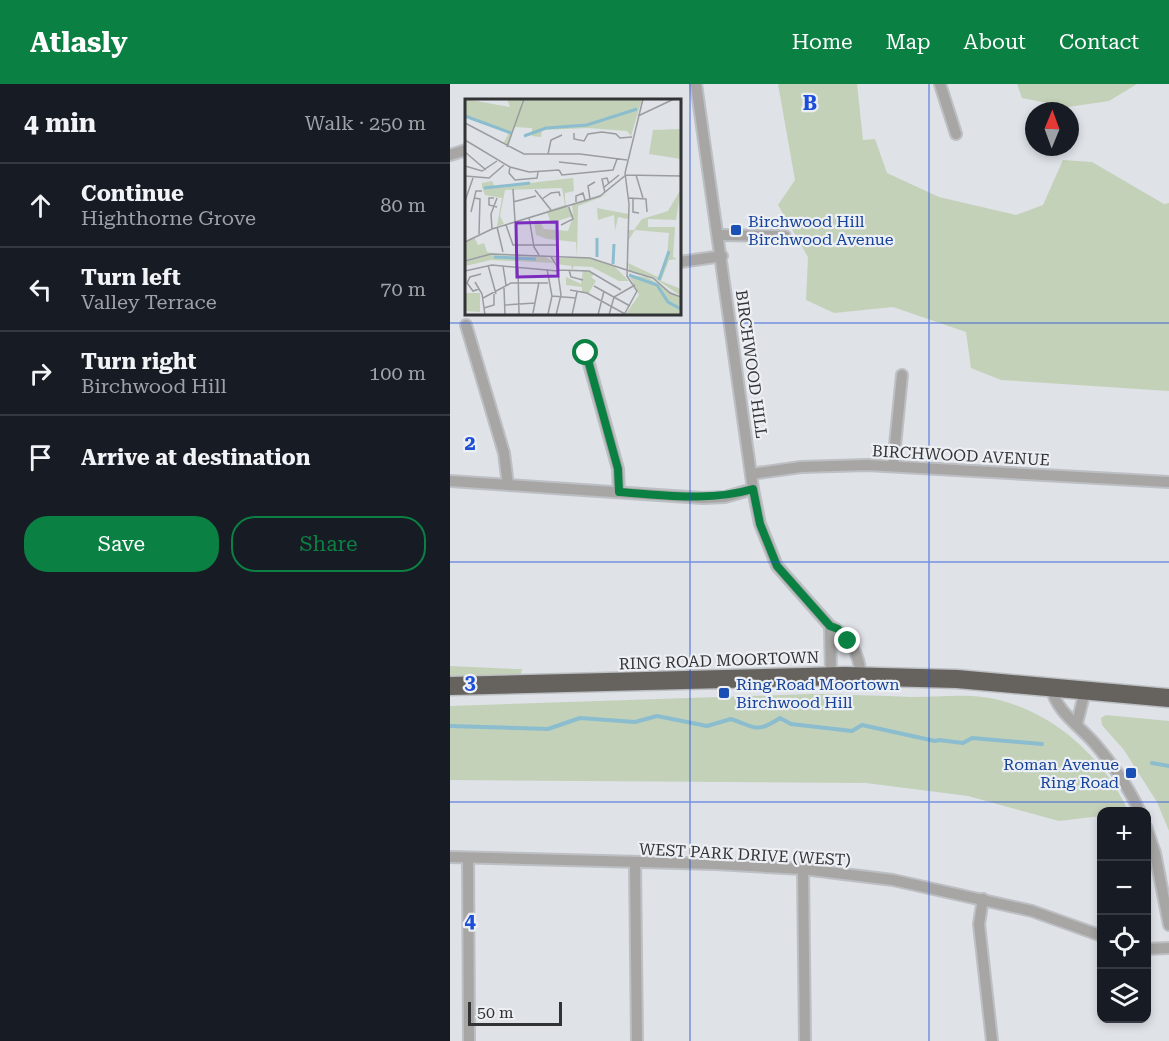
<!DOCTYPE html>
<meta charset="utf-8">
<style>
body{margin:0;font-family:"Roboto Serif",serif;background:#242831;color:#f1f3f6}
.controls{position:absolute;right:18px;bottom:18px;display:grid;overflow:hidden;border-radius:12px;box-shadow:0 3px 9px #0003}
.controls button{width:54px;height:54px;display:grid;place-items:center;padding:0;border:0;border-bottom:2px solid #363941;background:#171b24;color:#f1f3f6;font:30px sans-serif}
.compass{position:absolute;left:575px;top:18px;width:54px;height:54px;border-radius:50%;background:#171b24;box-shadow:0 3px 9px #0003;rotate:1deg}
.scale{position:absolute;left:18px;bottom:15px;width:94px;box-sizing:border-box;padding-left:6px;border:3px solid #323335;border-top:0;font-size:16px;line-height:21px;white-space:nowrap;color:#323335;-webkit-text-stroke:4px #eceff4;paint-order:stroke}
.stop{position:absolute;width:18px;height:18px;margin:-14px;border:4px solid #0b8043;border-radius:50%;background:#fff}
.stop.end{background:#0b8043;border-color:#fff;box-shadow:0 2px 6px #0008}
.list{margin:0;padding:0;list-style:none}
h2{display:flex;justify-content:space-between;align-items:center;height:78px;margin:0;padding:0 24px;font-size:26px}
h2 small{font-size:20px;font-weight:400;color:#9ea1a6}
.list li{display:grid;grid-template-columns:39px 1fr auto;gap:18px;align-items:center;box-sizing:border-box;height:84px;padding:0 24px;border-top:2px solid #363941}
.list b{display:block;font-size:22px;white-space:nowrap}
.list p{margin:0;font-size:20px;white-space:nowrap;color:#9ea1a6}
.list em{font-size:20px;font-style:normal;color:#9ea1a6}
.actions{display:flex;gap:12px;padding:18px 24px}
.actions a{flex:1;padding:14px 0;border:2px solid #0b8043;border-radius:24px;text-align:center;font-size:21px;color:#0b8043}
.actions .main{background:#0b8043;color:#fff}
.icon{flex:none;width:33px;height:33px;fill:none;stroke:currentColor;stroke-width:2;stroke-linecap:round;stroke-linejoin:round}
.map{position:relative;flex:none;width:719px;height:957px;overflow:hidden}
header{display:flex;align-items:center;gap:36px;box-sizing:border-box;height:84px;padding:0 30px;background:#0b8043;color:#fff}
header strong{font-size:28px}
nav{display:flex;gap:33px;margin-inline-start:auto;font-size:21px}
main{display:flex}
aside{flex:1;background:#171b24}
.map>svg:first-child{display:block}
</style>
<header>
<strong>Atlasly</strong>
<nav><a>Home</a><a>Map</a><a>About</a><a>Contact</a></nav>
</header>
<main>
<aside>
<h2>4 min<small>Walk · 250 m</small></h2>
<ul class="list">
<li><svg class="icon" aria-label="ahead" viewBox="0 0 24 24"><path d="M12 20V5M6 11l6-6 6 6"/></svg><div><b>Continue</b><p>Highthorne Grove</p></div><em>80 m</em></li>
<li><svg class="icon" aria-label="left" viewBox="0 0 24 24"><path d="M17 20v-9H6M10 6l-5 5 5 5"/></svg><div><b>Turn left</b><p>Valley Terrace</p></div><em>70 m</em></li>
<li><svg class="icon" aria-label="right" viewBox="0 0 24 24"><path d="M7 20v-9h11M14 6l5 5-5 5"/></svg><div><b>Turn right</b><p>Birchwood Hill</p></div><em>100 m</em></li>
<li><svg class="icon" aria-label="arrive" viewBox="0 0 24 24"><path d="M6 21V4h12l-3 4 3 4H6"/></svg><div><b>Arrive at destination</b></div></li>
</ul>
<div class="actions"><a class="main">Save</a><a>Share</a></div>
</aside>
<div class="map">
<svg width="719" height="957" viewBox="0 0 719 957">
<rect width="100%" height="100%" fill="#dfe2e7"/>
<!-- green -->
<g fill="#c3d1b8">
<polygon points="328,0 407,0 413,56 425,55 437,89 489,113 566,131 593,121 613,76 642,78 714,120 719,119 719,307 551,296 521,284 516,248 443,223 384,229 356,216 358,173 328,121 345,96"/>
<polygon points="567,0 687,0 659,17 618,23 572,14"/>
<polygon points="0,582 66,585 72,585 70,594 0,594"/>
<path d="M361,610C395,610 429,612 462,613C482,613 502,611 522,612C590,616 651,667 678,727L652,728L651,732L609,737L518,712L416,699L0,696V622Z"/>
<polygon points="656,631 719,637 719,747 707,718 674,666 652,641 651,634"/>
</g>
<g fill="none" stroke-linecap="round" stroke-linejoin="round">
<!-- stream -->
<g stroke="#8bbdcf" stroke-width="4">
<path d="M0,642L98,645L130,634L185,638L207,632L257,642L281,635C305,643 306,650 330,634L341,640L402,647L412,641L485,657L489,656L513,659L522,654L592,660"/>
<polyline points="702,679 719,682"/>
</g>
<!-- street casing -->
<g stroke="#bcbfc3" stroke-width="14">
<g id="street">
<path d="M246,0L303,405L310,440L327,482L380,542C401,550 409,572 411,592"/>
<polyline points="490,0 506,50"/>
<polyline points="0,71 16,66"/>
<polyline points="269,151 335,152"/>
<polyline points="230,178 272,172"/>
<polyline points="16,241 54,369 58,401"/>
<polyline points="136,269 168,385 169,408"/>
<polyline points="443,382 452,291"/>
<polyline points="301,390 351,383 417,381 719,398"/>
<polyline points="0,397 253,414 275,413 303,405"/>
<polyline points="380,542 381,592"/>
<path d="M601,603C606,628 631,643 646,661C663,681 679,704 690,728"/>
<polyline points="627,639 635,607"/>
<polyline points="696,743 705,769 719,841"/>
<polyline points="0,773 266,780 353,785 443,796 582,827 652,852"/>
<polyline points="18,775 19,957"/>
<polyline points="185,779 187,957"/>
<polyline points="353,785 355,957"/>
<polyline points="533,815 529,840 542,957"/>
<polyline points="696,865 719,864"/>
</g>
</g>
<!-- highway casing -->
<g stroke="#bcbfc3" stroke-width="21">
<polyline id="highway" points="0,602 395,592 507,595 719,614"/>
</g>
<!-- street -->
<use href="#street" stroke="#a8a6a4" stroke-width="10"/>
<!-- highway -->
<use href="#highway" stroke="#66635e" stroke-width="18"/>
</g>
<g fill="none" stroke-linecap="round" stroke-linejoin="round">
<!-- route -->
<path stroke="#0b8043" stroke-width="8" d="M136,269L168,385L169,408C214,411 259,418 303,405L310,440L327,482L380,542L388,545L398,557"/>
</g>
<!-- grid -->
<path fill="none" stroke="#1d4ed8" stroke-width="1.5" stroke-opacity="0.55" d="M240,0V957M479,0V957M0,239H719M0,478H719M0,718H719"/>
<!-- markers -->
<g fill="#1a4fb4" stroke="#eceff4" stroke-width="2">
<rect x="280" y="140" width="12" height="12" rx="3"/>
<rect x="268" y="603" width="12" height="12" rx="3"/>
<rect x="675" y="683" width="12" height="12" rx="3"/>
</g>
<g text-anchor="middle" stroke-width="4.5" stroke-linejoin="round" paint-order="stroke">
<!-- transit labels -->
<g font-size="16" fill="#164399" stroke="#eceff4" text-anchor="start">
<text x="298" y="143">Birchwood Hill<tspan x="298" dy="18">Birchwood Avenue</tspan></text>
<text x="286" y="606">Ring Road Moortown<tspan x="286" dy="18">Birchwood Hill</tspan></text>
<text x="669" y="686" text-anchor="end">Roman Avenue<tspan x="669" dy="18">Ring Road</tspan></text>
</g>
<!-- street labels -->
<g font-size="16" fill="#323335" stroke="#eceff4">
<text transform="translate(302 280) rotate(82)" y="6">BIRCHWOOD HILL</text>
<text transform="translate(511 371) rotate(3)" y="6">BIRCHWOOD AVENUE</text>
<text transform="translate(269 576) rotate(-2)" y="6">RING ROAD MOORTOWN</text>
<text transform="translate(295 770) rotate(3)" y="6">WEST PARK DRIVE (WEST)</text>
</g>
</g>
<!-- overview -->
<g transform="translate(15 15)">
<rect width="216" height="216" fill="#dfe2e7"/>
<path d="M0,0L45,8L42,0H58L55,8L60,0H177L166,37L162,32L123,29L77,31L76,38L67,37V29L49,28L42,47L39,43L44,34L0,17ZM216,30V60L184,55L188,31ZM108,79L109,92L100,94V100L101,106L108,116L107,105L144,95L113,107L112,158L111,143L82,140L71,136L70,130L69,122L74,121L79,130L103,132L108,117L86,124L82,113L87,111L78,113L100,106L97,89L40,91L35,117L39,125L32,127L37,99L20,96L17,88V84L27,82L30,88ZM216,90L211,121L183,120V128H210L208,158L212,160L204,161L196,182L216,190V197L188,178L164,172L163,164L193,178L202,157L204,134L170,131L163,142L164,131H169L177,120L203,112ZM132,109L163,115V120L153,118L150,132L149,116L133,121ZM9,138L13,146L19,144L22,153L32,155L0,161V143ZM24,156L81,158L90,164L26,161L0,167V163ZM88,159H126L150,168L164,182H154L127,168L109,167L107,171L106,167L92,165ZM118,171L130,175L126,178L131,182L123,195L117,193V188L101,186V178L116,185ZM164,176L182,178L216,199V216H160L174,196ZM0,194H15V213L0,212Z" fill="#c3d1b8"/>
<path fill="none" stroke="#8bbdcf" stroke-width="3" d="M0,17L46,34M59,37L81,29L122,26L172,10M19,89L65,84M29,158L71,160M132,158V139M148,165L149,145M164,176L192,186L203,203L216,210M194,181L204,152"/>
<path fill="none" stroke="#9a9ca0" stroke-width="1.5" d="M173,17L209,0M0,24L59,55H115L162,61M109,34V40L119,42L123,35L137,33L151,35L155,39L167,38M0,41L45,68L64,73L94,71M42,48L59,0M0,53L21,71M83,55L86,41L97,36M94,63L122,66M0,67L17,72L32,62M45,68L44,74L50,81L72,79L73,73M94,71L97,76L148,71L152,60M171,76L178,99M0,77L24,79L39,66M138,89L154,76M48,90L50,122M70,91L86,111M140,94L137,80L142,79L144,85M9,99L15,100L14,135M29,99H24V106L32,108M164,99L181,100L182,113M77,100L86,94L94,93L95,97M125,100L123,87L130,83M168,100V113L174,114M0,102L8,79M48,103L71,97M111,103V97L118,94L120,101M6,113L11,92H17M64,118L69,148L74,156M41,126L48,146H68M96,126L108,120L103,106M32,128L38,153M27,130L26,115L32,99M0,143L27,130L135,97L161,76L216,77M68,146H93M86,158L92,167L96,196L91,216M0,162L26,155L125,159L174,175M23,166L31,195M38,167L41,186M53,168L54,216M82,170L87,197L83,215M93,171L124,172L156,191M104,171L106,178L118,181M0,172L27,166L93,172M171,174L188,179L205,194L216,198M162,178L164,105L160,74L178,0M10,183L17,195L20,216M129,187L165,207M39,189L40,216M14,190L8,192L2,184L5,178L16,175M105,191L122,194L160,215M87,197L111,199M18,199L46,184H83M40,206L70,204M19,209L29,206V195M68,214L74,183M160,214L172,192L162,177M41,216H87M107,216L112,193M133,216L139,192M144,216L149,198L170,186"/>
<path fill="#7b2cbf" fill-opacity="0.15" stroke="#7b2cbf" stroke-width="3" d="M92,123L93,177L52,178L51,124Z"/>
<rect width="216" height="216" fill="none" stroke="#323335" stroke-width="3"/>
</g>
<g font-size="20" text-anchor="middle" font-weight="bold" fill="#1d4ed8" stroke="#eceff4" stroke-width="4.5" stroke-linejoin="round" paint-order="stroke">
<text x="360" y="26">B</text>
<text x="20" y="366">2</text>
<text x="20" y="605">3</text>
<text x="20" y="844">4</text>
</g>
</svg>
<div class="controls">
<button>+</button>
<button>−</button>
<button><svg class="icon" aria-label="locate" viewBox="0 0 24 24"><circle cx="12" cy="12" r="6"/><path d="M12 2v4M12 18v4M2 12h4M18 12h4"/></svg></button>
<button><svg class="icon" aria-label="layers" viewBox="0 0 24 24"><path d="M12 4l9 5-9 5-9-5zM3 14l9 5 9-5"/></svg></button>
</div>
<svg class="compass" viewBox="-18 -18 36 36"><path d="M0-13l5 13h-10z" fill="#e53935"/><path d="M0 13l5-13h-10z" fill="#9ea1a6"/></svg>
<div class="scale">50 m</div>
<div class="stop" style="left:136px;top:269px"></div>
<div class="stop end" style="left:398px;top:557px"></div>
</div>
</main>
